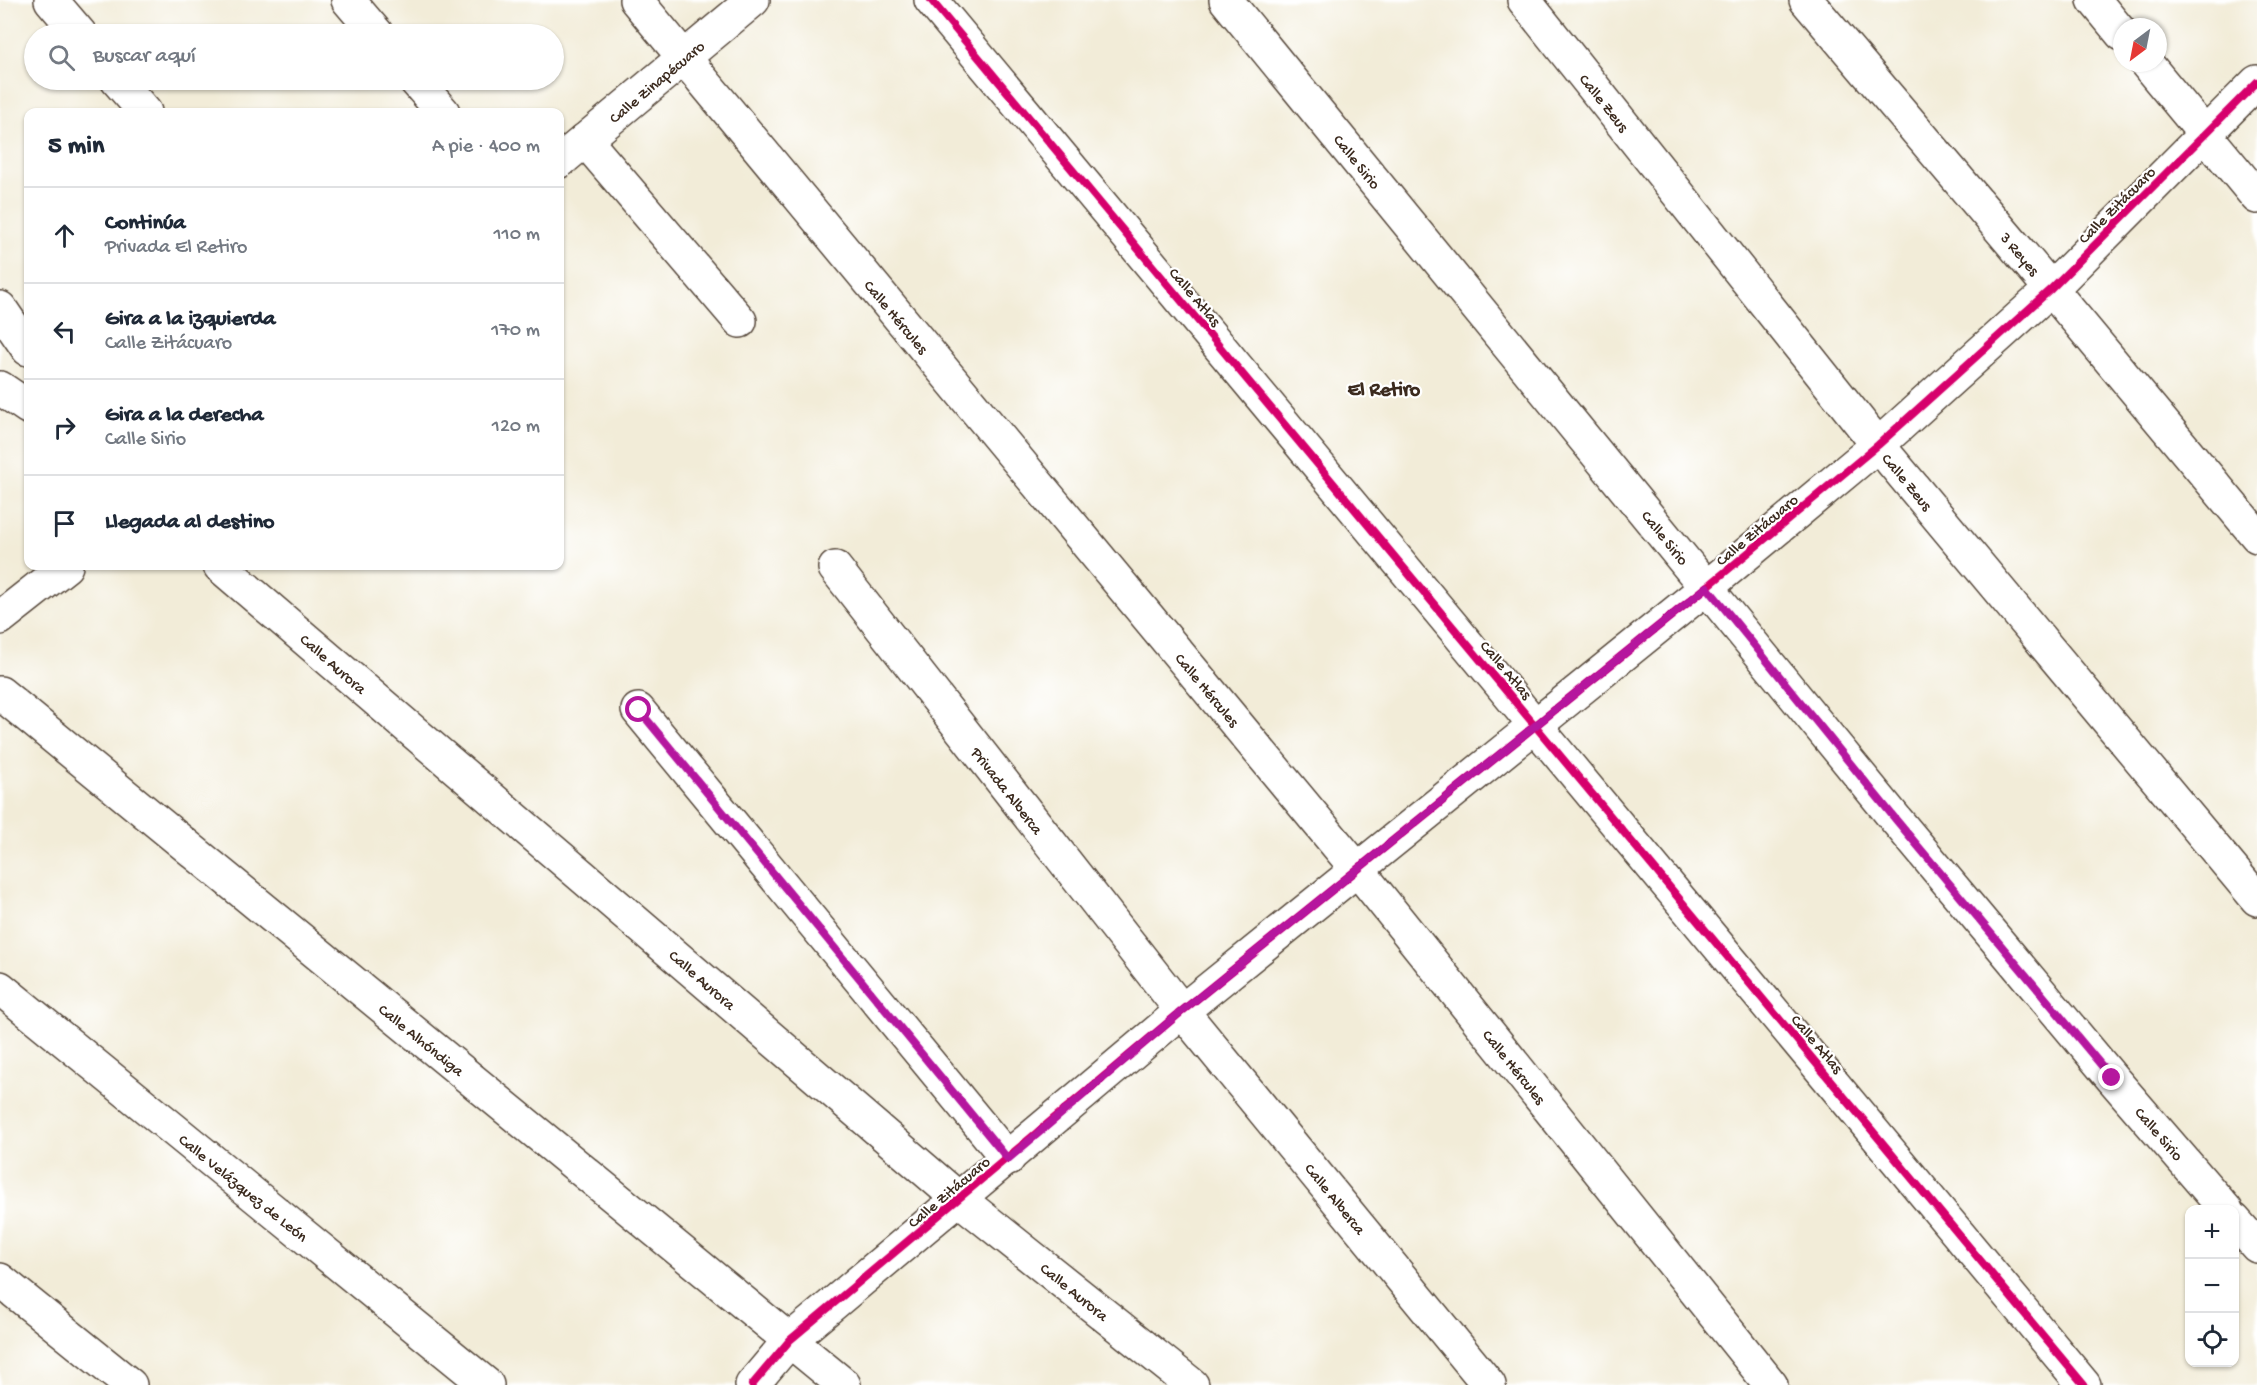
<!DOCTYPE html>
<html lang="es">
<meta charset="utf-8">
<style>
body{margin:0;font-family:"Gochi Hand",sans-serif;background:#f6f6f7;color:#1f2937}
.controls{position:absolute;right:18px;bottom:18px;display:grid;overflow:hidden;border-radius:12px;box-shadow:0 2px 4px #0004}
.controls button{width:54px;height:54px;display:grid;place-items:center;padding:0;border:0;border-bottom:2px solid #e0e1e3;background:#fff;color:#1f2937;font:30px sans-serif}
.compass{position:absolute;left:2113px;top:18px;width:54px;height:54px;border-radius:50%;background:#fff;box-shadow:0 2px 4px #0004;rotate:212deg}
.stop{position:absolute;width:18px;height:18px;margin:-14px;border:4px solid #b5179e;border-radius:50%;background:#fff}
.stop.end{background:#b5179e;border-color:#fff;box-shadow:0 2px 6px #0008}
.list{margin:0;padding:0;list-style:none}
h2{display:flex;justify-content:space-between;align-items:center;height:78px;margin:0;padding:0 24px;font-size:26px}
h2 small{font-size:20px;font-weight:400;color:#747a83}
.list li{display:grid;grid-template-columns:39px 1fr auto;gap:18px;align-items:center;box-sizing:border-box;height:96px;padding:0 24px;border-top:2px solid #e0e1e3}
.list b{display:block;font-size:22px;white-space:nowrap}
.list p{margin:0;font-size:20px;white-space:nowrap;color:#747a83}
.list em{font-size:20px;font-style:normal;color:#747a83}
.icon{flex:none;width:33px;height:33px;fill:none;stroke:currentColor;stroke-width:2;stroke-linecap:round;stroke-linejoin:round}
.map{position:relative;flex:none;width:2257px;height:1385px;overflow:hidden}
.search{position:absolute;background:#fff;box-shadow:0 2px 4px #0004;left:24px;top:24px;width:540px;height:66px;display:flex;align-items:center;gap:15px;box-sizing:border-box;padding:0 21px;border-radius:33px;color:#747a83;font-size:22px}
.panel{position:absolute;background:#fff;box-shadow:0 2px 4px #0004;left:24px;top:108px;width:540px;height:462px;border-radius:12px}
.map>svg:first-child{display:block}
</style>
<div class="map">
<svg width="2257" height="1385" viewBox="0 0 2257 1385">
<rect width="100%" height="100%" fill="#fff"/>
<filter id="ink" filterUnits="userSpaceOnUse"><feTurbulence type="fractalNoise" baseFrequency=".0167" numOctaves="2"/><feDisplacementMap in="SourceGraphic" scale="12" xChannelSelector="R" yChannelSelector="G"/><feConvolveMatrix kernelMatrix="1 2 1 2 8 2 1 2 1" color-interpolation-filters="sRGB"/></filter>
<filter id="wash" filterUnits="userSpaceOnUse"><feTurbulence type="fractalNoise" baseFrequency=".008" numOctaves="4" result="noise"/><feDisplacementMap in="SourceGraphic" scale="24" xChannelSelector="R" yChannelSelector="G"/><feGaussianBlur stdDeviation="1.35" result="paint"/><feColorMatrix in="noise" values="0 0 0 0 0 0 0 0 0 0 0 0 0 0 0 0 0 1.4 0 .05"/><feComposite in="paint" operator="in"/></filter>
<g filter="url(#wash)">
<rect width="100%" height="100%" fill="#f2ecd8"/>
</g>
<g filter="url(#ink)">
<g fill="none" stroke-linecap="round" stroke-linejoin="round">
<!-- minor casing -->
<g stroke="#56473a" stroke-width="36">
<g id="minor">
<polyline points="51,0 80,34"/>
<polyline points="348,0 377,34"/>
<polyline points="636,0 1357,869 1771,1385"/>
<polyline points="931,0 2084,1385"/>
<polyline points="1226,0 1897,821 2112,1078 2226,1210"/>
<polyline points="1524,0 1878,445 2257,899"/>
<polyline points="1806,0 2051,289 2257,536"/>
<polyline points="2094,0 2122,34"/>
<polyline points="2146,63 2257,197"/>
<polyline points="117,80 145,112"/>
<polyline points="415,80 443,112"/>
<polyline points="585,140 740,321"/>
<polyline points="560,161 753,0"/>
<polyline points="0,308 28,349"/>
<polyline points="0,388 28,407"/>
<polyline points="220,566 959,1199 1192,1385"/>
<polyline points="835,568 1182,1011 1489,1385"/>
<polyline points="0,618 66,566"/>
<polyline points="0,693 844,1385"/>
<polyline points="638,710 1008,1159"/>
<polyline points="0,988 487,1385"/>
<polyline points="2234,1220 2257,1246"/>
<polyline points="0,1280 130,1385"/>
<polyline points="752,1385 790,1340 1182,1011 1707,587 1878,445 2051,289 2257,82"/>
</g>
</g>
<!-- minor -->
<use href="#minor" stroke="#fff" stroke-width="33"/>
<!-- cycleway casing -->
<g stroke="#fff" stroke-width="11">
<g id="cycleway">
<polyline points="931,0 2084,1385"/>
<polyline points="752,1385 790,1340 1182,1011 1707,587 1878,445 2051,289 2257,82"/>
</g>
</g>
<!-- cycleway -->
<use href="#cycleway" stroke="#d6006c" stroke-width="8"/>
</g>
</g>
<g fill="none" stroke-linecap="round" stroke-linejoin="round" filter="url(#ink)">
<!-- route -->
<polyline stroke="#b5179e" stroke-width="8" points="639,710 1008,1159 1182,1011 1707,587 1897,821 2112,1078"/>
</g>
<g text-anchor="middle" stroke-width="4.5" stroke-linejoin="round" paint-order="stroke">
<!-- street labels -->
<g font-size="16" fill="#3b2a1e" stroke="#fff">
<text transform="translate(656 81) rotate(-40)" y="6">Calle Zinapécuaro</text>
<text transform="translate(1605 102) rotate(51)" y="6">Calle Zeus</text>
<text transform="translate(1358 161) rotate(51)" y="6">Calle Sirio</text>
<text transform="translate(2116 204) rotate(-45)" y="6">Calle Zitácuaro</text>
<text transform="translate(2021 253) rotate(50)" y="6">3 Reyes</text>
<text transform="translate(1196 296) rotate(50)" y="6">Calle Atlas</text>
<text transform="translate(897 316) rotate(50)" y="6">Calle Hércules</text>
<text transform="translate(1908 481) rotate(50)" y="6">Calle Zeus</text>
<text transform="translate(1756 529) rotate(-40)" y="6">Calle Zitácuaro</text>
<text transform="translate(1666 537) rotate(51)" y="6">Calle Sirio</text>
<text transform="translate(334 663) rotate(41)" y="6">Calle Aurora</text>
<text transform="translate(1507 669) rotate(50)" y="6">Calle Atlas</text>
<text transform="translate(1208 689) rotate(50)" y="6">Calle Hércules</text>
<text transform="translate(1008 790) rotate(52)" y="6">Privada Alberca</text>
<text transform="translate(703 979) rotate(41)" y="6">Calle Aurora</text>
<text transform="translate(422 1039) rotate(39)" y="6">Calle Alhóndiga</text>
<text transform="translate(1818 1043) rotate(50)" y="6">Calle Atlas</text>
<text transform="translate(1515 1066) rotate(51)" y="6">Calle Hércules</text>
<text transform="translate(2160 1133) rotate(49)" y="6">Calle Sirio</text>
<text transform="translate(244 1187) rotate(39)" y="6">Calle Velázquez de León</text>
<text transform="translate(948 1191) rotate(-40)" y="6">Calle Zitácuaro</text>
<text transform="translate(1336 1198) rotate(51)" y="6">Calle Alberca</text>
<text transform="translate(1075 1291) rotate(39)" y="6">Calle Aurora</text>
</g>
<!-- quarter labels -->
<g font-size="20" font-weight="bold" fill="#3b2a1e" stroke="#fff">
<text x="1384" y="395">El Retiro</text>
</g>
</g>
</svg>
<div class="controls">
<button>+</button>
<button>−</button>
<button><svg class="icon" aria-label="locate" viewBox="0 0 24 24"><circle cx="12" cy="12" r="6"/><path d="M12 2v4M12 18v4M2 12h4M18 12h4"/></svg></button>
</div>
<svg class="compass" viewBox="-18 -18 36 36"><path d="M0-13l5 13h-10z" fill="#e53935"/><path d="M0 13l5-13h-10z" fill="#747a83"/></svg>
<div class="stop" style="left:639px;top:710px"></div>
<div class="stop end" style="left:2112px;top:1078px"></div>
<div class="search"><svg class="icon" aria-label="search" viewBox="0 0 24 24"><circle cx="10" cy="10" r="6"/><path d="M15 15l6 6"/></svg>Buscar aquí</div>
<section class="panel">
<h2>5 min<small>A pie · 400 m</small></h2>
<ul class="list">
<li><svg class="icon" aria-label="ahead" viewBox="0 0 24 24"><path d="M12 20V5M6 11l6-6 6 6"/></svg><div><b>Continúa</b><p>Privada El Retiro</p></div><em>110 m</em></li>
<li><svg class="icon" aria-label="left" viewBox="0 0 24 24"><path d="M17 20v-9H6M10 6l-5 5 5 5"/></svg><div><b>Gira a la izquierda</b><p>Calle Zitácuaro</p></div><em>170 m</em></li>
<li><svg class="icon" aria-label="right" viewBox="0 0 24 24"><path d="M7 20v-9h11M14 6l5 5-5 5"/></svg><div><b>Gira a la derecha</b><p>Calle Sirio</p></div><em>120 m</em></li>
<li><svg class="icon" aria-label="arrive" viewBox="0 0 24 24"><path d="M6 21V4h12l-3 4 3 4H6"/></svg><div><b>Llegada al destino</b></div></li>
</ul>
</section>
</div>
